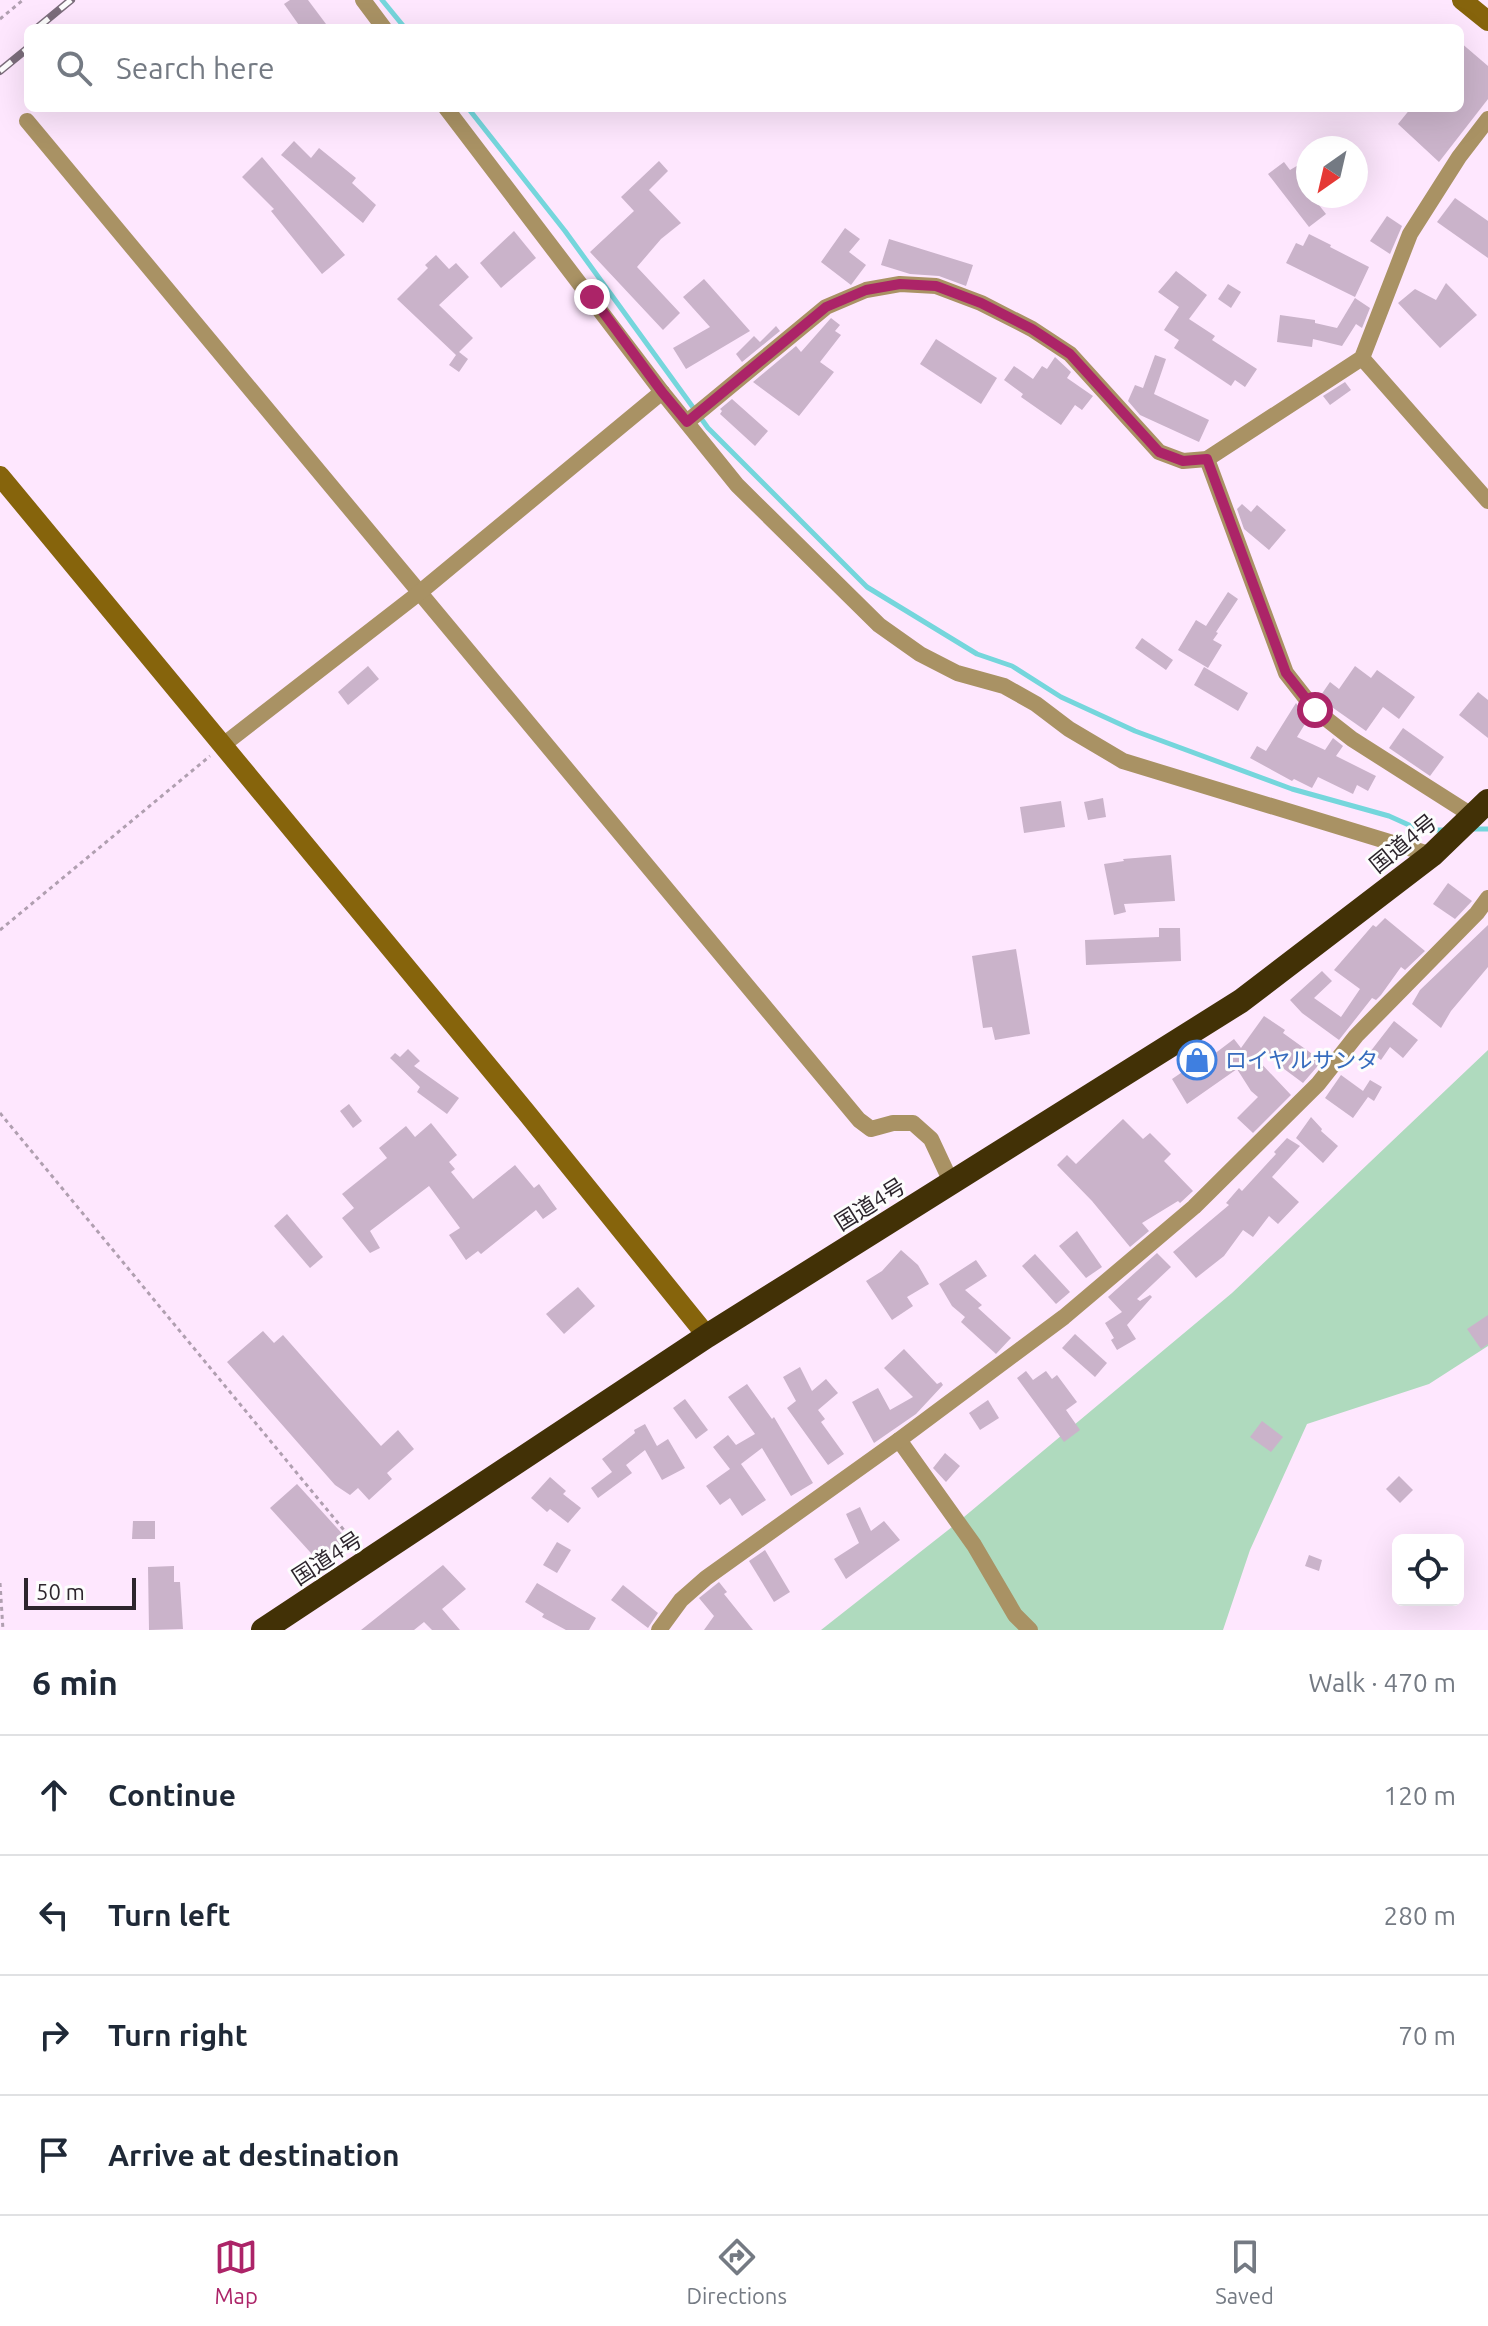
<!DOCTYPE html>
<meta charset="utf-8">
<style>
body{margin:0;font-family:Ubuntu,"Noto Sans JP",sans-serif;background:#f2f2f3;color:#1f2937}
.controls{position:absolute;right:24px;bottom:24px;display:grid;overflow:hidden;border-radius:12px;box-shadow:0 8px 32px #0002}
.controls button{width:72px;height:72px;display:grid;place-items:center;padding:0;border:0;border-bottom:2px solid #e0e1e3;background:#fff;color:#1f2937;font:40px sans-serif}
.compass{position:absolute;left:1296px;top:136px;width:72px;height:72px;border-radius:50%;background:#fff;box-shadow:0 8px 32px #0002;rotate:214deg}
.scale{position:absolute;left:24px;bottom:20px;width:112px;box-sizing:border-box;padding-left:8px;border:4px solid #2d252d;border-top:0;font-size:22px;line-height:28px;white-space:nowrap;color:#2d252d;-webkit-text-stroke:6px #fdfdfd;paint-order:stroke}
.stop{position:absolute;width:24px;height:24px;margin:-18px;border:6px solid #ac2468;border-radius:50%;background:#fff}
.stop.end{background:#ac2468;border-color:#fff;box-shadow:0 2px 8px #0008}
.list{margin:0;padding:0;list-style:none}
h2{display:flex;justify-content:space-between;align-items:center;height:104px;margin:0;padding:0 32px;font-size:34px}
h2 small{font-size:26px;font-weight:400;color:#747a83}
.list li{display:grid;grid-template-columns:52px 1fr auto;gap:24px;align-items:center;box-sizing:border-box;height:120px;padding:0 32px;border-top:2px solid #e0e1e3}
.list b{display:block;font-size:30px;white-space:nowrap}
.list em{font-size:26px;font-style:normal;color:#747a83}
.icon{flex:none;width:44px;height:44px;fill:none;stroke:currentColor;stroke-width:2;stroke-linecap:round;stroke-linejoin:round}
.map{position:relative;flex:none;width:1488px;height:1630px;overflow:hidden}
.search{position:absolute;background:#fff;box-shadow:0 8px 32px #0002;left:24px;right:24px;top:24px;height:88px;display:flex;align-items:center;gap:20px;box-sizing:border-box;padding:0 28px;border-radius:12px;color:#747a83;font-size:30px}
.sheet{height:584px;background:#fff}
nav{display:flex;justify-content:space-around;align-items:center;box-sizing:border-box;height:112px;border-top:2px solid #e0e1e3;background:#fff;font-size:22px;color:#747a83}
nav a{display:grid;justify-items:center;gap:4px}
nav .on{color:#ac2468}
.map>svg:first-child{display:block}
</style>
<div class="map">
<svg width="1488" height="1630" viewBox="0 0 1488 1630">
<rect width="100%" height="100%" fill="#fee7fe"/>
<!-- green -->
<polygon fill="#afdabe" points="1488,1050 1488,1346 1429,1384 1307,1424 1250,1550 1223,1630 821,1630 952,1527 1232,1293"/>
<g fill="none" stroke-linecap="round" stroke-linejoin="round">
<!-- stream -->
<g stroke="#75d6dc" stroke-width="5">
<polyline points="382,0 405,28"/>
<polyline points="468,108 565,231 708,428 867,587 977,654 1012,666 1061,697 1135,731 1292,789 1389,816 1420,830 1447,830"/>
<polyline points="1469,829 1488,829"/>
</g>
</g>
<!-- building -->
<g fill="#cab3ca">
<polygon points="290,0 308,0 329,28 301,28 284,4"/>
<polygon points="1460,42 1488,66 1488,99 1439,162 1398,124 1411,108 1460,108"/>
<polygon points="294,141 311,158 319,148 356,178 352,183 376,205 363,223 281,155"/>
<polygon points="262,157 345,255 322,274 271,211 274,209 242,177"/>
<polygon points="659,161 668,171 649,190 681,223 661,239 637,267 680,313 663,330 590,252 634,211 621,197"/>
<polygon points="1284,162 1290,170 1300,164 1308,176 1301,181 1308,190 1308,196 1312,196 1326,214 1309,227 1268,174"/>
<polygon points="1455,198 1488,221 1488,258 1437,222"/>
<polygon points="1387,216 1402,226 1390,254 1370,241"/>
<polygon points="845,228 860,239 849,252 866,265 851,285 821,262"/>
<polygon points="514,231 536,258 501,288 480,263"/>
<polygon points="1309,234 1331,245 1330,247 1369,267 1355,297 1286,263 1296,243 1303,246"/>
<polygon points="889,239 973,265 966,286 939,276 910,274 881,265"/>
<polygon points="436,255 449,269 456,263 469,277 439,305 473,338 459,352 468,359 459,372 449,365 456,355 397,299 428,268 425,265"/>
<polygon points="1176,271 1207,295 1189,319 1215,336 1212,340 1257,369 1245,387 1235,380 1231,386 1174,348 1179,340 1164,330 1179,307 1158,292"/>
<polygon points="704,279 750,331 686,369 673,348 710,327 683,297"/>
<polygon points="1446,283 1477,315 1440,348 1398,303 1415,289 1436,300"/>
<polygon points="1228,284 1241,292 1231,308 1218,299"/>
<polygon points="1355,298 1370,308 1362,328 1356,324 1342,346 1313,339 1312,347 1277,342 1280,315 1315,320 1315,323 1337,328"/>
<polygon points="831,318 840,325 835,331 841,335 820,362 834,372 799,416 753,382 796,346 801,352"/>
<polygon points="776,326 780,331 742,362 736,354 754,336 760,342"/>
<polygon points="936,339 997,378 981,404 920,364"/>
<polygon points="1155,355 1166,359 1154,394 1209,420 1199,442 1140,415 1128,401 1135,385 1143,388"/>
<polygon points="1055,357 1071,372 1067,378 1093,396 1082,410 1075,405 1061,425 1021,397 1023,394 1004,380 1014,366 1033,379 1042,366 1047,369"/>
<polygon points="1345,382 1351,390 1330,405 1323,396"/>
<polygon points="732,399 768,431 755,446 720,414 722,411 720,409"/>
<polygon points="1242,504 1251,512 1257,505 1286,530 1269,550 1244,529 1237,509"/>
<polygon points="1228,592 1238,599 1216,632 1218,633 1213,640 1222,645 1208,668 1178,650 1196,620 1206,626"/>
<polygon points="1142,638 1173,660 1166,670 1135,648"/>
<polygon points="368,666 379,679 348,705 338,692"/>
<polygon points="1355,666 1371,678 1377,670 1415,697 1399,719 1383,707 1366,731 1319,698 1330,682 1339,689"/>
<polygon points="1204,667 1248,693 1238,711 1194,685"/>
<polygon points="1478,692 1488,700 1488,738 1459,715"/>
<polygon points="1296,703 1308,719 1297,737 1325,750 1333,738 1343,746 1336,756 1376,776 1368,791 1357,785 1353,794 1318,777 1312,788 1294,779 1292,781 1250,758 1257,746 1266,751"/>
<polygon points="1403,728 1444,757 1430,776 1389,748"/>
<polygon points="1103,798 1106,817 1088,820 1084,802"/>
<polygon points="1061,801 1065,827 1024,833 1020,807"/>
<polygon points="1171,855 1175,901 1124,904 1126,912 1114,915 1104,864 1124,861 1123,859"/>
<polygon points="1448,883 1472,901 1455,919 1433,904"/>
<polygon points="1385,918 1425,951 1405,970 1401,967 1381,995 1376,1000 1372,998 1339,1040 1302,1013 1290,1000 1322,971 1332,981 1314,998 1341,1017 1360,989 1334,970 1373,925 1376,927"/>
<polygon points="1488,925 1488,967 1451,1011 1441,1028 1412,1004 1420,990"/>
<polygon points="1159,928 1180,928 1181,961 1086,965 1085,940 1159,937"/>
<polygon points="1016,949 1030,1034 995,1040 992,1027 983,1028 972,956"/>
<polygon points="1264,1016 1285,1030 1283,1033 1322,1061 1303,1083 1260,1051 1255,1057 1291,1095 1253,1133 1237,1118 1258,1097 1251,1091 1237,1069 1187,1104 1172,1079 1203,1058 1205,1061 1234,1039 1241,1048"/>
<polygon points="1394,1021 1418,1040 1403,1058 1390,1047 1381,1060 1370,1052"/>
<polygon points="408,1049 420,1061 414,1066 459,1098 447,1114 417,1092 420,1087 390,1058 395,1053 400,1057"/>
<polygon points="1341,1075 1363,1091 1370,1080 1382,1087 1374,1101 1368,1097 1353,1118 1325,1098"/>
<polygon points="349,1104 362,1121 353,1128 340,1111"/>
<polygon points="1311,1117 1322,1129 1321,1131 1338,1146 1323,1163 1296,1138"/>
<polygon points="1123,1119 1143,1139 1150,1133 1171,1154 1164,1161 1193,1191 1180,1203 1178,1201 1142,1223 1149,1231 1130,1247 1092,1201 1057,1165 1067,1155 1076,1164"/>
<polygon points="431,1123 457,1155 449,1162 455,1169 451,1172 473,1199 515,1165 534,1188 539,1184 557,1209 543,1219 536,1210 481,1254 478,1251 466,1260 449,1235 460,1228 429,1186 370,1231 380,1248 370,1253 342,1218 354,1208 342,1194 387,1158 379,1148 406,1126 415,1137"/>
<polygon points="1287,1138 1300,1146 1272,1177 1299,1202 1278,1224 1269,1216 1253,1237 1243,1230 1224,1256 1196,1278 1173,1252 1229,1205 1226,1203 1239,1188 1242,1191 1276,1154 1274,1152"/>
<polygon points="287,1214 323,1257 310,1268 274,1226"/>
<polygon points="1077,1231 1102,1267 1086,1278 1059,1246"/>
<polygon points="901,1250 918,1265 929,1284 907,1297 913,1306 892,1320 866,1281 882,1271"/>
<polygon points="1157,1253 1171,1267 1137,1299 1140,1301 1150,1295 1152,1297 1127,1325 1136,1339 1117,1350 1111,1340 1114,1338 1105,1323 1122,1312 1108,1297"/>
<polygon points="1035,1254 1070,1292 1056,1304 1022,1266"/>
<polygon points="976,1260 987,1276 965,1290 982,1305 978,1308 1011,1338 996,1354 961,1322 965,1317 952,1306 939,1284"/>
<polygon points="578,1287 595,1306 564,1334 546,1314"/>
<polygon points="1488,1315 1488,1344 1481,1349 1467,1329"/>
<polygon points="263,1331 274,1343 283,1335 381,1446 398,1430 414,1449 387,1473 392,1479 369,1500 358,1488 350,1495 335,1485 227,1362"/>
<polygon points="1075,1334 1107,1363 1095,1377 1062,1348"/>
<polygon points="904,1349 937,1384 941,1382 943,1385 916,1414 874,1443 852,1402 878,1388 890,1410 913,1397 884,1368"/>
<polygon points="800,1367 812,1391 826,1379 838,1393 818,1410 825,1419 821,1422 844,1454 828,1465 787,1408 796,1401 783,1377"/>
<polygon points="1026,1371 1033,1380 1046,1371 1052,1379 1057,1375 1077,1402 1066,1410 1080,1430 1064,1442 1017,1378"/>
<polygon points="747,1384 772,1419 774,1417 813,1483 791,1496 762,1448 741,1464 766,1500 742,1516 730,1498 720,1505 706,1486 730,1469 713,1447 728,1435 736,1445 755,1434 728,1397"/>
<polygon points="685,1399 708,1430 696,1439 673,1408"/>
<polygon points="988,1400 999,1418 980,1430 969,1413"/>
<polygon points="1262,1421 1283,1437 1271,1452 1250,1437"/>
<polygon points="645,1424 657,1446 668,1439 685,1468 662,1480 645,1450 626,1465 632,1473 598,1498 591,1488 612,1472 602,1459 635,1433 634,1430"/>
<polygon points="945,1453 960,1466 946,1482 933,1468"/>
<polygon points="1399,1476 1413,1490 1400,1503 1386,1489"/>
<polygon points="550,1477 566,1491 563,1494 581,1508 568,1523 550,1509 547,1512 531,1498"/>
<polygon points="297,1484 347,1539 320,1563 270,1508"/>
<polygon points="860,1507 871,1531 884,1521 900,1540 846,1579 834,1559 859,1543 846,1514"/>
<polygon points="133,1521 155,1521 155,1539 132,1539"/>
<polygon points="557,1542 571,1550 557,1573 543,1565"/>
<polygon points="765,1550 790,1592 774,1602 749,1561"/>
<polygon points="1309,1555 1322,1560 1319,1571 1305,1566"/>
<polygon points="443,1565 466,1589 442,1609 460,1630 432,1630 424,1622 414,1630 361,1630"/>
<polygon points="174,1566 174,1582 180,1582 183,1629 149,1630 148,1567"/>
<polygon points="719,1582 727,1592 724,1594 753,1630 704,1630 714,1616 699,1598"/>
<polygon points="537,1583 596,1618 589,1630 566,1630 542,1617 544,1614 525,1602"/>
<polygon points="623,1585 658,1613 648,1628 611,1600"/>
</g>
<g fill="none" stroke-linecap="round" stroke-linejoin="round">
<!-- path -->
<g stroke="#b09fb0" stroke-width="3" stroke-dasharray="4 4" stroke-linecap="butt">
<polyline points="0,19 23,0"/>
<polyline points="0,930 210,756"/>
<polyline points="0,1113 357,1546"/>
<polyline points="0,1583 3,1630"/>
</g>
<!-- street -->
<g stroke="#a99264" stroke-width="16">
<polyline points="363,0 384,28"/>
<polyline points="446,108 662,392 737,485 879,625 920,654 957,673 1004,686 1036,704 1069,729 1123,761 1432,855"/>
<polyline points="27,121 859,1120 871,1129 893,1123 913,1123 931,1139 952,1184"/>
<polyline points="1362,358 1488,501"/>
<polyline points="687,422 826,307 866,290 900,284 936,286 981,303 1032,329 1070,354 1159,452 1183,461 1207,459 1362,358 1410,234 1459,157 1488,119"/>
<polyline points="1207,459 1286,673 1315,710 1352,739 1473,816"/>
<polyline points="223,745 419,593 662,392"/>
<polyline points="899,1440 974,1545 1015,1615 1030,1630"/>
<polyline points="659,1630 681,1600 706,1578 899,1440 1064,1317 1194,1207 1318,1084 1356,1036 1477,913 1488,898"/>
</g>
<!-- secondary -->
<g stroke="#86640c" stroke-width="20">
<polyline points="1462,0 1488,21"/>
<polyline points="0,476 526,1112 707,1336"/>
</g>
<!-- highway -->
<polyline stroke="#423106" stroke-width="24" points="263,1630 707,1336 1241,1001 1432,855 1488,801"/>
<!-- rail casing -->
<g stroke="#7b6d7b" stroke-width="8">
<g id="rail">
<polyline points="37,28 71,0"/>
<polyline points="0,71 28,48"/>
</g>
</g>
<!-- rail -->
<use href="#rail" stroke="#fdfdfd" stroke-width="5" stroke-dasharray="15" stroke-linecap="butt"/>
</g>
<g fill="none" stroke-linecap="round" stroke-linejoin="round">
<!-- route -->
<polyline stroke="#ac2468" stroke-width="10" points="592,297 662,392 687,422 826,307 866,290 900,284 936,286 981,303 1032,329 1070,354 1159,452 1183,461 1207,459 1286,673 1315,710"/>
</g>
<!-- icons -->
<defs>
<g id="shop-ring" transform="scale(2)"><circle r="9.5" fill="#fdfdfd" stroke="#3f7fe0" stroke-width="1.5"/><path d="M-5-2.5h2.3a2.7 3.5 0 0 1 5.4 0H5L5.5 6h-11ZM-1.5-2.5h3a1.5 2.3 0 0 0-3 0Z" fill="#3f7fe0"/></g>
</defs>
<g fill-rule="evenodd">
<use href="#shop-ring" x="1197" y="1060"/>
</g>
<g text-anchor="middle" stroke-width="6" stroke-linejoin="round" paint-order="stroke">
<!-- street labels -->
<g font-size="22" fill="#2d252d" stroke="#fdfdfd">
<text transform="translate(1403 843) rotate(-39)" y="8">国道4号</text>
<text transform="translate(870 1204) rotate(-32)" y="8">国道4号</text>
<text transform="translate(327 1558) rotate(-33)" y="8">国道4号</text>
</g>
<!-- shop labels -->
<g font-size="22" fill="#366cbe" stroke="#fdfdfd" text-anchor="start">
<text x="1225" y="1068">ロイヤルサンタ</text>
</g>
</g>
</svg>
<div class="controls">
<button><svg class="icon" aria-label="locate" viewBox="0 0 24 24"><circle cx="12" cy="12" r="6"/><path d="M12 2v4M12 18v4M2 12h4M18 12h4"/></svg></button>
</div>
<svg class="compass" viewBox="-18 -18 36 36"><path d="M0-13l5 13h-10z" fill="#e53935"/><path d="M0 13l5-13h-10z" fill="#747a83"/></svg>
<div class="scale">50 m</div>
<div class="stop" style="left:1315px;top:710px"></div>
<div class="stop end" style="left:592px;top:297px"></div>
<div class="search"><svg class="icon" aria-label="search" viewBox="0 0 24 24"><circle cx="10" cy="10" r="6"/><path d="M15 15l6 6"/></svg>Search here</div>
</div>
<section class="sheet">
<h2>6 min<small>Walk · 470 m</small></h2>
<ul class="list">
<li><svg class="icon" aria-label="ahead" viewBox="0 0 24 24"><path d="M12 20V5M6 11l6-6 6 6"/></svg><div><b>Continue</b></div><em>120 m</em></li>
<li><svg class="icon" aria-label="left" viewBox="0 0 24 24"><path d="M17 20v-9H6M10 6l-5 5 5 5"/></svg><div><b>Turn left</b></div><em>280 m</em></li>
<li><svg class="icon" aria-label="right" viewBox="0 0 24 24"><path d="M7 20v-9h11M14 6l5 5-5 5"/></svg><div><b>Turn right</b></div><em>70 m</em></li>
<li><svg class="icon" aria-label="arrive" viewBox="0 0 24 24"><path d="M6 21V4h12l-3 4 3 4H6"/></svg><div><b>Arrive at destination</b></div></li>
</ul>
</section>
<nav>
<a class="on"><svg class="icon" aria-label="map" viewBox="0 0 24 24"><path d="M3 6l6-2 6 2 6-2v14l-6 2-6-2-6 2zM9 4v14M15 6v14"/></svg>Map</a>
<a><svg class="icon" aria-label="directions" viewBox="0 0 24 24"><path d="M12 3l9 9-9 9-9-9zM9 14v-3h6M13 9l2 2-2 2"/></svg>Directions</a>
<a><svg class="icon" aria-label="saved" viewBox="0 0 24 24"><path d="M7 4h10v16l-5-4-5 4z"/></svg>Saved</a>
</nav>
